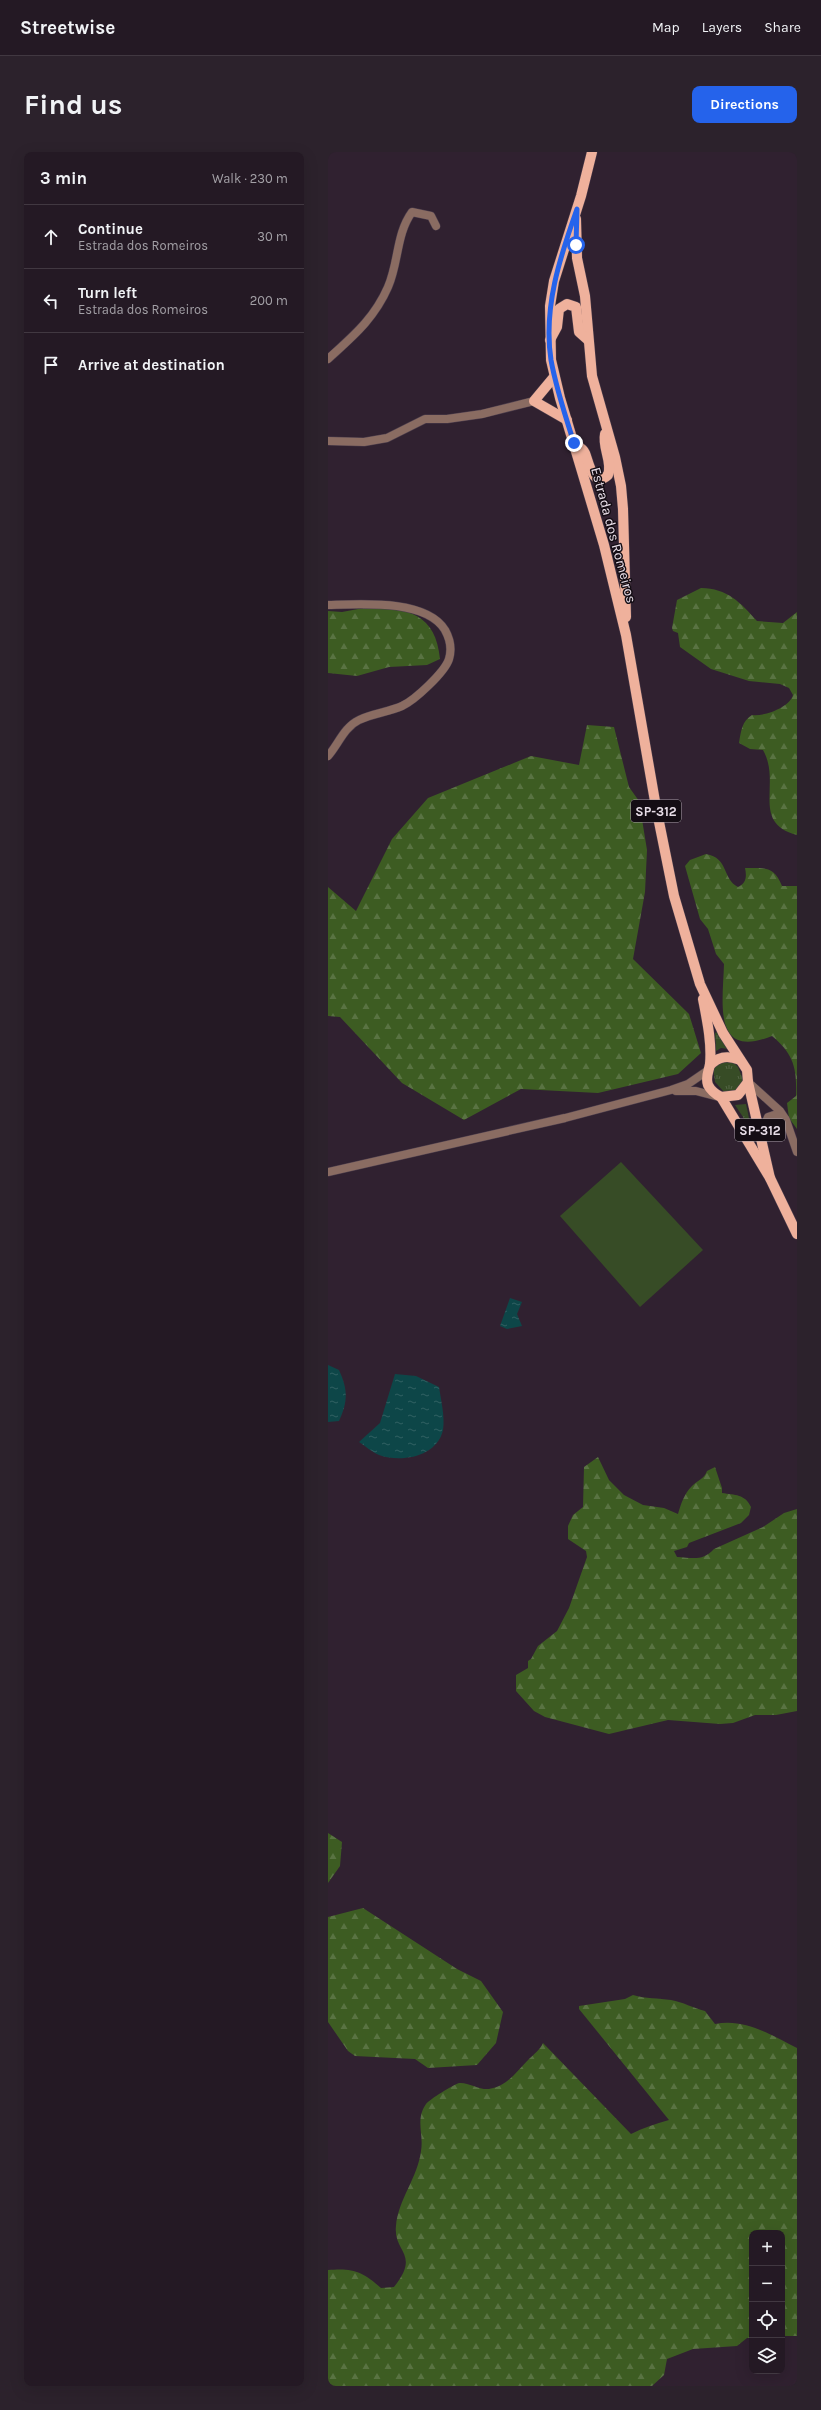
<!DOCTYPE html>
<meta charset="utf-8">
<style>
body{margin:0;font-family:Karla,sans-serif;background:#2c222c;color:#f1f3f6}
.controls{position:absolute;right:12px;bottom:12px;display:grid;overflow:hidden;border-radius:8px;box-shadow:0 4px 16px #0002}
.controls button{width:36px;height:36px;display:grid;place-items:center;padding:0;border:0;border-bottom:1px solid #413841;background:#241924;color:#f1f3f6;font:20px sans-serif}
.stop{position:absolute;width:12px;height:12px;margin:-9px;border:3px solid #2563eb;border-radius:50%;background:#fff}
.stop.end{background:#2563eb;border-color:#fff;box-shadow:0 1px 4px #0008}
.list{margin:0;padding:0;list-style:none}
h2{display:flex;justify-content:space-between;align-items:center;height:52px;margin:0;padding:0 16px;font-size:17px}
h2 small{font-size:13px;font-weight:400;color:#a3a0a6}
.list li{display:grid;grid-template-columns:26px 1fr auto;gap:12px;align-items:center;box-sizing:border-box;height:64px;padding:0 16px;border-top:1px solid #413841}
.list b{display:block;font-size:15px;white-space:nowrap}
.list p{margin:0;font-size:13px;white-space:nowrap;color:#a3a0a6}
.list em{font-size:13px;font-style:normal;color:#a3a0a6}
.icon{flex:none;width:22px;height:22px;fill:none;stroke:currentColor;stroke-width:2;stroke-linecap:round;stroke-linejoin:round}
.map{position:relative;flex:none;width:469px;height:2234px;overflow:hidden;border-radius:8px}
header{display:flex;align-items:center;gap:24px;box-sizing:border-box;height:56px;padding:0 20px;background:#241924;border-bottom:1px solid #413841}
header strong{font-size:19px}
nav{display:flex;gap:22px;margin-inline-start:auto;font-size:14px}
.intro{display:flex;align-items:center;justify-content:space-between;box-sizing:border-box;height:96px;padding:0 24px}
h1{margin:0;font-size:28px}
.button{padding:10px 18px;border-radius:8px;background:#2563eb;color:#fff;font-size:14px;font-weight:700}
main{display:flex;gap:24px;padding:0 24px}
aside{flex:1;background:#241924;border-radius:8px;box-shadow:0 4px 16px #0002}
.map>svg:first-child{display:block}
</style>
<header>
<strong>Streetwise</strong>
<nav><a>Map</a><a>Layers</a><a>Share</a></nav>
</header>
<div class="intro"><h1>Find us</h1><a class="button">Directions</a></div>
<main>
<aside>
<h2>3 min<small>Walk · 230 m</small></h2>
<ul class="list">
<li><svg class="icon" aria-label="ahead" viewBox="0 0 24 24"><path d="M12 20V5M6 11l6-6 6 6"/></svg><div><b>Continue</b><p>Estrada dos Romeiros</p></div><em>30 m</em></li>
<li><svg class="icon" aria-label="left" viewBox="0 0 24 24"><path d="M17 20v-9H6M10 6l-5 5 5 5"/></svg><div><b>Turn left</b><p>Estrada dos Romeiros</p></div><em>200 m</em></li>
<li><svg class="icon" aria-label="arrive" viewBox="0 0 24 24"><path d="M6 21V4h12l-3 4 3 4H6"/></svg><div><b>Arrive at destination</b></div></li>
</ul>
</aside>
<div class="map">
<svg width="469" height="2234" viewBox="0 0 469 2234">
<defs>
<pattern id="grass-tufts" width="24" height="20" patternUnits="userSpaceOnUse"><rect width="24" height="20" fill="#374c26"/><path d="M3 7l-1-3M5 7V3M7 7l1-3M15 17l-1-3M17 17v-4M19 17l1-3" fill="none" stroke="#546546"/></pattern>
<pattern id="forest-firs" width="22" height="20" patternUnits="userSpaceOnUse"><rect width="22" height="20" fill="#3d5c22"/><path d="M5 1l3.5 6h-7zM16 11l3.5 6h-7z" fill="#597342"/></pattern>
<pattern id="water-ripples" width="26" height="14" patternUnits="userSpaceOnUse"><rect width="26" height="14" fill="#0d4648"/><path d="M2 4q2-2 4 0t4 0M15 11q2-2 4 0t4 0" fill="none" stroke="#306062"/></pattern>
</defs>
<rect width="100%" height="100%" fill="#302130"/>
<!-- grass -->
<g fill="url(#grass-tufts)">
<polygon points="391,879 401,897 393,896 388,899 387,881"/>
<polygon points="403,908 410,915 416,930 410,940 397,941 387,930 385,915 390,910"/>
<polygon points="418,952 422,971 419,971 407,953"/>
</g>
<!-- forest -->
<g fill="url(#forest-firs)">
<path d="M373,436C399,436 413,451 429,469L455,471L469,460V683C422,671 454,631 435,598L422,597L411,591C413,579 414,569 424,563C436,565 462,555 465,543L461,536L452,532L421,529L383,517L352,495L350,481L345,479L344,476L349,448Z"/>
<path d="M41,455C80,456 108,462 112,507L99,513L61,515L29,524L0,521V459L14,460Z"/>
<polygon points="259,573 286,575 301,635 311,649 319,698 317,740 305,807 361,862 373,901 350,922 270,941 193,937 136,968 74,931 12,865 0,864 0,735 28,759 64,687 100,646 203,604 251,613"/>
<path d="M378,702C401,706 394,727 410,735C418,731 419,725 417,716C437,716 446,714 454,734H469V977L461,966L459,951L468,944C469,917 466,902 444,884C384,908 395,851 396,812L388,802L380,777L372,767L357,714L362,708Z"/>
<path d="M270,1305L281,1328L296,1343L315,1353L336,1356L350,1362C353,1352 356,1342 364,1334C370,1328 376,1327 379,1319L387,1315L394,1336V1341C407,1343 417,1342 423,1355L421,1363L413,1371L361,1391L359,1395L346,1399L349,1405C366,1406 375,1409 386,1397L435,1375L456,1361L469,1357V1559L448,1563H427L405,1571L392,1572L340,1568L281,1582L217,1565L206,1559L188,1539V1523L200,1516V1509L203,1507L210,1494L229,1479L241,1456L259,1405L258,1399L240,1387V1374L245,1363L255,1355L256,1315Z"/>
<polygon points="0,1681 14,1690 12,1714 0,1731"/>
<polygon points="35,1756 129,1817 153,1829 175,1860 168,1891 149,1913 100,1916 87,1907 27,1904 20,1899 0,1870 0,1765"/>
<path d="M305,1843C318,1847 330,1846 343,1848C355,1850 365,1856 377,1859L387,1872C417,1866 443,1883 469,1896V2184H454V2081H424V2186H419L409,2194L365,2197L339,2207L336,2223L324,2234H0V2118C25,2116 34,2119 53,2136L66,2135C93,2101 65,2101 68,2074C70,2048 90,2025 93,1999C96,1982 87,1968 98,1952C102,1947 125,1933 131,1931C140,1930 151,1938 161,1937C180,1934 189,1919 201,1907C206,1902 212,1898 215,1891L303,1982C315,1976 327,1972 341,1968L251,1857V1854L297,1847Z"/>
</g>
<!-- pitch -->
<polygon fill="#374c26" points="293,1010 375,1098 312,1155 232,1064"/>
<!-- water -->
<g fill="url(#water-ripples)">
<polygon points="182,1146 194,1150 189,1162 194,1174 179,1177 172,1174"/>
<path d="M0,1213L11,1218C20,1238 20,1249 11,1269L0,1270Z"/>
<path d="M67,1222L88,1224L111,1235C113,1248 117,1265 115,1278C109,1305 73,1311 51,1303C44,1300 37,1294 31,1290L52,1271Z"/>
</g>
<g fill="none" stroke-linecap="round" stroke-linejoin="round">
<!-- minor casing -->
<g stroke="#4d3f4d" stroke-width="9">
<g id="minor">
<path d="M0,207C25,184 46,167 60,135C71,110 68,82 84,60L103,64L108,74"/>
<polyline points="0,289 36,290 59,286 97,267 119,267 154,262 206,249"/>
<path d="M0,453C33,452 98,447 117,478C122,487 124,497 121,507C117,520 87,548 74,554C61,560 45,561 31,568C16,575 10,593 0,604"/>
<polyline points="420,930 452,959 458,968 469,1000"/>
<polyline points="348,939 368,939 391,945"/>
<polyline points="433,982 440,965 446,963 457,967"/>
<polyline points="0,1020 237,966 343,938 360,932 379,919"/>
</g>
</g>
<!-- primary casing -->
<g stroke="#4d3f4d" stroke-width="11">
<g id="primary">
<polyline points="264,0 253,44 226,129 222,154 223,208 232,246 276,393 298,483 328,655 346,744 372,832 395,881 419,918 420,930 442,1026"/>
<polyline points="248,67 249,106 257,144 264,224 287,305 293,334 295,357 298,465"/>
<polyline points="222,188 229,175 231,157 239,152 248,155 251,180 260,188"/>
<polyline points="226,225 206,249 239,268"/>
<path d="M245,291C250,294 255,296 257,301C261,311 265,337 280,323C285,310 274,296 277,282"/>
<path d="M375,847C379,868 384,891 382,912C381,919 377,925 380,933C383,939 387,942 393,945L442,1026L469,1082"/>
<path d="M382,913C391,904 400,903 412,908"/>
<polyline points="393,945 410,943 420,930"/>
</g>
</g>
<!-- minor -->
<use href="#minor" stroke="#8a6c62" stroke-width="8"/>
<!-- primary -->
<use href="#primary" stroke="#efb19c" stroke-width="10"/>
</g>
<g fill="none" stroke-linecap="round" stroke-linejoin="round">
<!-- route -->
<path stroke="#2563eb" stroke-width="5" d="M246,291C237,263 228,236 223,208C215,156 232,105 249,57L248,93"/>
</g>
<g text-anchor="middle" stroke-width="3" stroke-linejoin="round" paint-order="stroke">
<!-- shield labels -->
<g fill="#140d14" stroke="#a89fa8" stroke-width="1">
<rect x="303" y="648" width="50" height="22" rx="3"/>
<rect x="407" y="967" width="50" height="22" rx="3"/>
</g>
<g font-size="13" font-weight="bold" fill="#e7dde7">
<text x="328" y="664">SP-312</text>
<text x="432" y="983">SP-312</text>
</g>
<!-- street labels -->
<g font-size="14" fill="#e7dde7" stroke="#140d14">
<text transform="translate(286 383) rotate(75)" y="5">Estrada dos Romeiros</text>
</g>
</g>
</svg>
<div class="controls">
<button>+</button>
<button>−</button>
<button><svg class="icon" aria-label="locate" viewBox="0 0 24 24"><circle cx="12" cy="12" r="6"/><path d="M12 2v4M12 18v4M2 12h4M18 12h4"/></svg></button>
<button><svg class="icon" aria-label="layers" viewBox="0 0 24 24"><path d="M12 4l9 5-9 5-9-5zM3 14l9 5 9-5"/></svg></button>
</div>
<div class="stop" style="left:248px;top:93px"></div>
<div class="stop end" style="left:246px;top:291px"></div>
</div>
</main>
